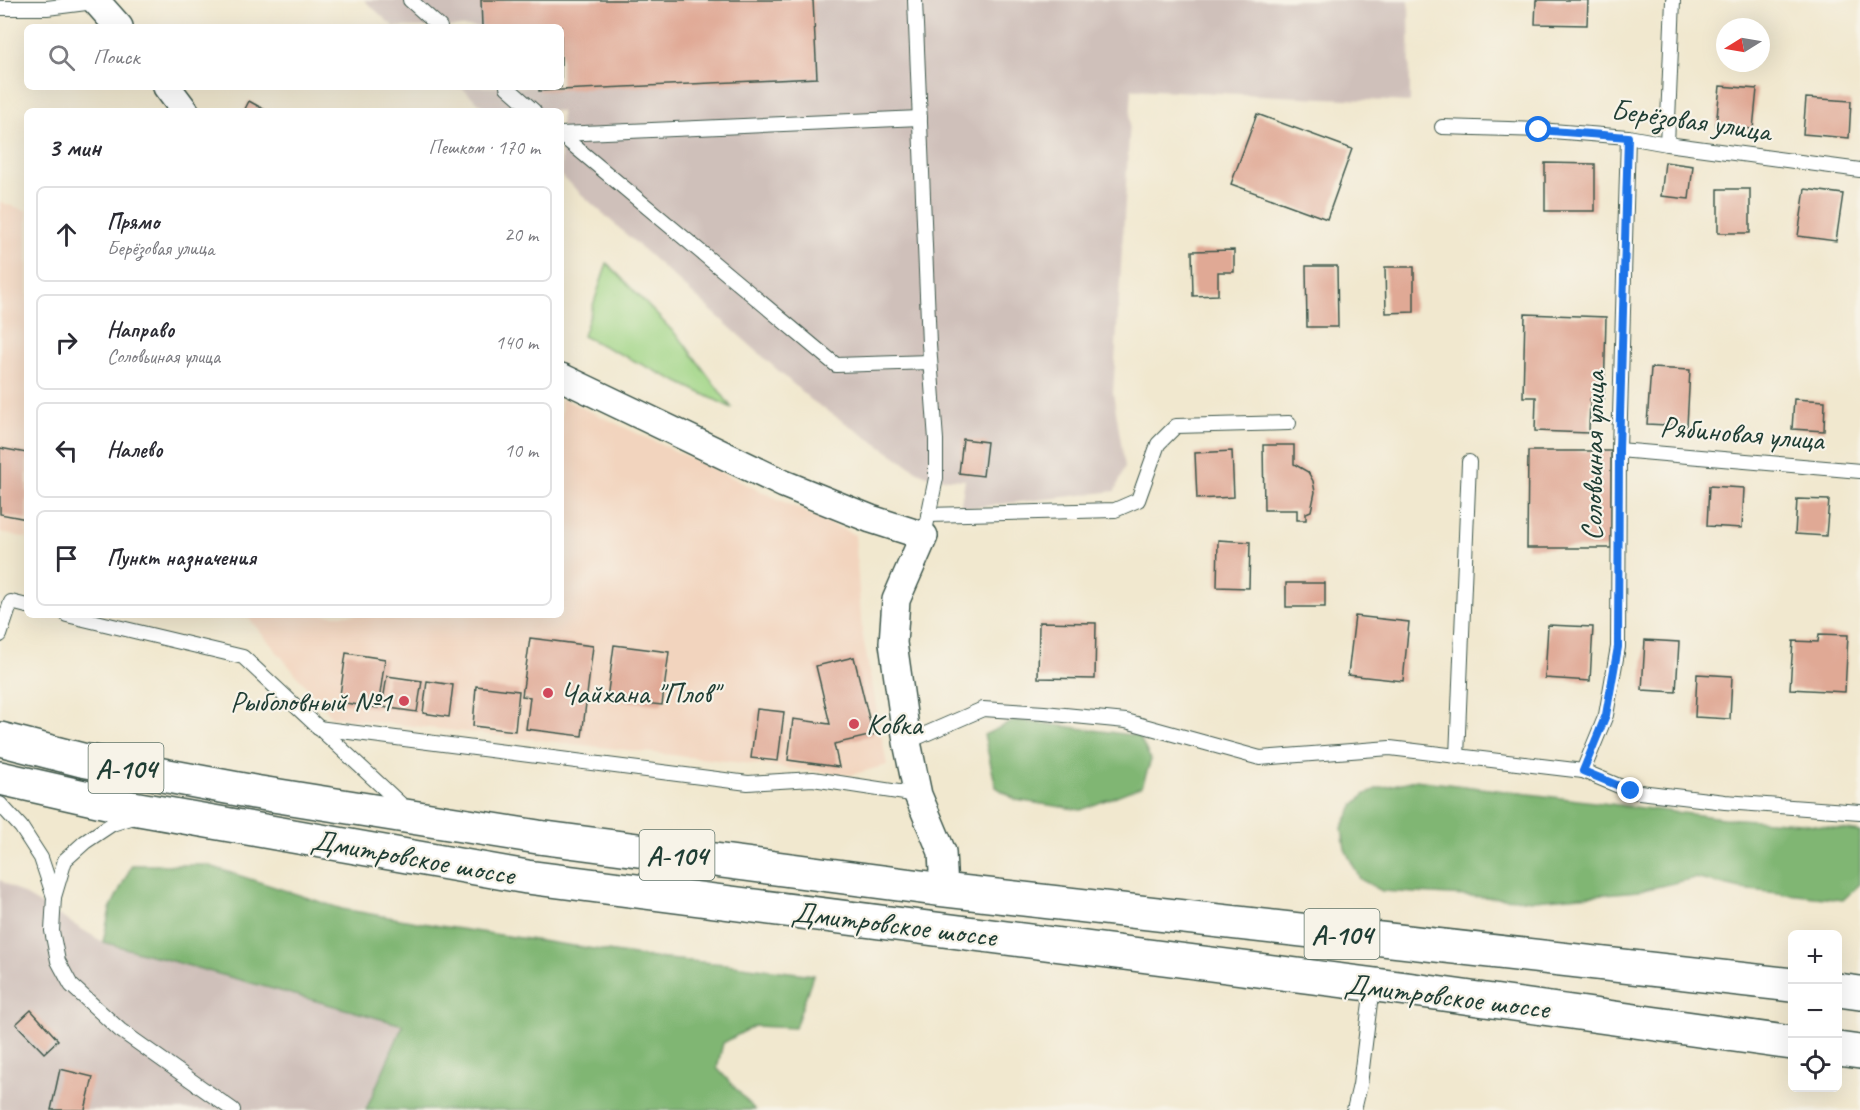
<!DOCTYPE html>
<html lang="ru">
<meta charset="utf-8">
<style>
body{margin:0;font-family:Caveat,sans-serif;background:#f2f2f3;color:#2b2b33}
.controls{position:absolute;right:18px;bottom:18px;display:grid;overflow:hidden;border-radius:9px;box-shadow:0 6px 24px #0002}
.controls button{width:54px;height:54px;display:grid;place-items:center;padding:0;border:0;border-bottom:2px solid #e1e1e2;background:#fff;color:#2b2b33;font:30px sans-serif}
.compass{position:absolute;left:1716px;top:18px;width:54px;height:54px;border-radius:50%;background:#fff;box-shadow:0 6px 24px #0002;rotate:259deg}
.stop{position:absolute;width:18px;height:18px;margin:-14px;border:4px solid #1a73e8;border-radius:50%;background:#fff}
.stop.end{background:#1a73e8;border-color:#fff;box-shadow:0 2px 6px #0008}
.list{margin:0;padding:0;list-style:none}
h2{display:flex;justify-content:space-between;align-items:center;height:78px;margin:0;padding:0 24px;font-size:26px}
h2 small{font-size:20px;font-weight:400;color:#7c7c81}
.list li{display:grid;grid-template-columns:39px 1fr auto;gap:18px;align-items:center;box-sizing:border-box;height:96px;margin:0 12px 12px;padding:0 12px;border:2px solid #e1e1e2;border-radius:9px}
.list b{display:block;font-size:22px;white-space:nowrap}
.list p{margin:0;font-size:20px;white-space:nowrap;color:#7c7c81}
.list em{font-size:20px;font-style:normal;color:#7c7c81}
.icon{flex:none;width:33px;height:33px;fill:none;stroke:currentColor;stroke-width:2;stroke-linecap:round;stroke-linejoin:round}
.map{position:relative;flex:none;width:1860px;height:1110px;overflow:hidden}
.search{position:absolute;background:#fff;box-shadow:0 6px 24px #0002;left:24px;top:24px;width:540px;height:66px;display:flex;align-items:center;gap:15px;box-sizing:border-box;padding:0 21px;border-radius:9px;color:#7c7c81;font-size:22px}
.panel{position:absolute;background:#fff;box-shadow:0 6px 24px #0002;left:24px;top:108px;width:540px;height:510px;border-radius:9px}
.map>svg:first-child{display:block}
</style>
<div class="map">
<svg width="1860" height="1110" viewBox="0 0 1860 1110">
<rect width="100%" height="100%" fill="#f7f3e8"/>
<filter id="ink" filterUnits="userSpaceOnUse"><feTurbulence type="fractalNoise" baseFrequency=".0167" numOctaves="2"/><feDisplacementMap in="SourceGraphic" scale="12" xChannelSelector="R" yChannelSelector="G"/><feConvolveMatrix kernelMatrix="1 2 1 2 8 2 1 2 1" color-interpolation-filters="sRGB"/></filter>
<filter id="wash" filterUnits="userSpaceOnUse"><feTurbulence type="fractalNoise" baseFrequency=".008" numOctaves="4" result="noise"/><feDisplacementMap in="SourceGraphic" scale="24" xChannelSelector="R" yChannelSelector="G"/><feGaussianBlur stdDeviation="1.35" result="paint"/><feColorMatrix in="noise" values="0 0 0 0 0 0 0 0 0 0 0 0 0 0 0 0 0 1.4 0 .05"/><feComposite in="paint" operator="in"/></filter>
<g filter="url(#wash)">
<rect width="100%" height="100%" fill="#f1e8cf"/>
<!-- built -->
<g fill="#f2d4be">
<polygon points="0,202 27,211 27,538 0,532"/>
<polygon points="561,398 855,535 862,632 887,765 850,775 332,717 246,615 561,615"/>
</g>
<!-- industrial -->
<g fill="#cfc0ba">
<polygon points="364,0 1409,0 1410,102 1132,89 1113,393 1125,467 1115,491 960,509 965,480 936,478 919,472 811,400 561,176 561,111 488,111 461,87 561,87 561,27 394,27"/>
<polygon points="0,880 103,942 403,1025 366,1110 0,1110"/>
</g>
<!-- green -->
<polygon fill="#a0d586" stroke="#60895d" stroke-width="1.5" points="607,263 683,342 732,408 583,336"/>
<!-- forest -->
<g fill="#80b673" stroke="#507a54" stroke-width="1.5">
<polygon points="1016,720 1139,736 1151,760 1142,786 1081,810 1016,800 996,787 984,735"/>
<polygon points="1415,780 1723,818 1802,823 1860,832 1860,884 1843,900 1741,889 1695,878 1639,891 1535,900 1382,891 1360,879 1345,849 1342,828 1354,805 1364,795 1376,789"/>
<polygon points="132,865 207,865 342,909 440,926 654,958 725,964 813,975 795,1028 754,1026 723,1043 717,1068 755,1110 366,1110 403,1025 103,942 110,909"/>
</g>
<g id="blocks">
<!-- building -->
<g fill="#e0a995">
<polygon points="481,0 813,0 817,78 539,91 539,87 561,87 561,27 482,27"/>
<polygon points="1536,0 1588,0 1587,25 1535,24"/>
<polygon points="1720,86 1757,89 1753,129 1716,126"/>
<polygon points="1806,98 1851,101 1849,138 1803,134"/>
<polygon points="249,101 267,111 244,111"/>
<polygon points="1257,114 1352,149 1327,219 1231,184"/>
<polygon points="1665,162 1693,166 1689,199 1661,196"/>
<polygon points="1545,163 1595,164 1595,211 1545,211"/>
<rect x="1718" y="189" width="32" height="44"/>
<polygon points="1805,189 1843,194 1836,241 1798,236"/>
<polygon points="1234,250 1234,272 1218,272 1218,295 1193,296 1192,251"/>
<polygon points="1306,266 1337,266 1338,327 1307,327"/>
<polygon points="1385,267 1414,267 1414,312 1386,313"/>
<polygon points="1525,314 1606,317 1604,399 1590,399 1589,433 1535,431 1536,397 1523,397"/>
<polygon points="1651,368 1690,370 1687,426 1647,424"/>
<polygon points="1794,399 1825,401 1824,431 1792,429"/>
<polygon points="963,439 987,442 983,476 959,473"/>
<polygon points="1263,445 1294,445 1294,464 1308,472 1313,481 1315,492 1311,511 1306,513 1306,520 1297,520 1297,510 1264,510"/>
<polygon points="0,448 27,453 27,519 0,514"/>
<polygon points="1232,451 1234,497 1197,499 1195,453"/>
<polygon points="1528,451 1611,451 1611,548 1527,548"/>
<polygon points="1709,486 1744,488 1742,528 1707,526"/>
<polygon points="1797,499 1829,500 1826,536 1795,534"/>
<polygon points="1218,540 1250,542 1249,588 1217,587"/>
<rect x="1286" y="583" width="39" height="24"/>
<polygon points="1355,616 1409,622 1403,681 1348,675"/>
<polygon points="1039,622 1096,623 1095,679 1038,678"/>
<polygon points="1548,625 1593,627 1590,681 1545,678"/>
<polygon points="1819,634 1848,635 1845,692 1790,689 1793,641 1818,642"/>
<polygon points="530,638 593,646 582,736 526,729 530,697 522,696"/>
<polygon points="1645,640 1679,642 1676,692 1642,690"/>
<polygon points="614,645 669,652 662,705 607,699"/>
<polygon points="346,653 385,659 378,708 339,702"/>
<polygon points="854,657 873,735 834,744 839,767 788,760 793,719 830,724 816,666"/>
<polygon points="1697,674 1732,676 1730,719 1695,717"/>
<polygon points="387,676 422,681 417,712 382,707"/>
<polygon points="427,681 453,685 449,717 423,713"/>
<polygon points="476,686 519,691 515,731 473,726"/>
<polygon points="757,709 784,712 778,761 751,758"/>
<polygon points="31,1010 58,1040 44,1053 16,1024"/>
<polygon points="60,1069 93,1077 85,1110 51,1110"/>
</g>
</g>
</g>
<g filter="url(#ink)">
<use href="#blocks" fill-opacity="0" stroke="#3e574b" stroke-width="1.5"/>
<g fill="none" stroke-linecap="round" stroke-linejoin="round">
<!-- lane casing -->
<g stroke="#3e574b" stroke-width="16">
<g id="lane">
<polyline points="410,0 440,27"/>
<polyline points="915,0 929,344 936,440 936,478 924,536"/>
<polyline points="0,8 47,8 94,2"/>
<polyline points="507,87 534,111"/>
<polyline points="1442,127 1539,130 1628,137 1667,144 1860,170"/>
<polyline points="561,134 920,118"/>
<polyline points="561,135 836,365 930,362"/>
<polyline points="1667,144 1673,0"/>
<polyline points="1619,450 1860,471"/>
<polyline points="928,515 1115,510 1138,500 1158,444 1176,426 1289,423"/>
<polyline points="67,615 243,657 405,808"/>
<polyline points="0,635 11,602 27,606"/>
<polyline points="318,728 748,783 813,779 918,795"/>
<polyline points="907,742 983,709 1044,713 1126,721 1260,758 1390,748 1583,771 1631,791 1725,802 1860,812"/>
<polyline points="1457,757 1469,462"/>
<polyline points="1583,771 1606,715 1618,647 1619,450 1628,137"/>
<polyline points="0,804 21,827 41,858 54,897"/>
<polyline points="137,816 112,824 85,842 65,860 54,897 52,931 58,961 71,985 120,1030 233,1110"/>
<polyline points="1354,1110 1360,1085 1372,986"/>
</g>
</g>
<!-- street casing -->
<g stroke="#3e574b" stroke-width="30">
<g id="street">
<polyline points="95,0 119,27"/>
<polyline points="167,87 185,111"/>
<polyline points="561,377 784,484 871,519 924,536 896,600 893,643 907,742 918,795 942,852 944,890"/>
</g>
</g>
<!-- highway casing -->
<g stroke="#3e574b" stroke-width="36">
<g id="highway">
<polyline points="0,739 82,760 254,792 538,837 944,890 1792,985"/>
<polyline points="0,778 133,808 527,877 1407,989 1792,1043"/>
<polyline points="1838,990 1860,993"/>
<polyline points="1838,1049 1860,1052"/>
</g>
</g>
<!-- lane -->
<use href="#lane" stroke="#fff" stroke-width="14"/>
<!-- street -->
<use href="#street" stroke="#fff" stroke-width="27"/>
<!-- highway -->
<use href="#highway" stroke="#fff" stroke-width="33"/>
</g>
</g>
<g fill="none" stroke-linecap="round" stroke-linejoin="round" filter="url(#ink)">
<!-- route -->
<polyline stroke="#1a73e8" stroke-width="8" points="1539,130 1628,137 1619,450 1618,647 1606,715 1583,771 1631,791"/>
</g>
<!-- markers -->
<g fill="#d1495b" stroke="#f7f3e8" stroke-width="2">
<circle cx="548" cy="693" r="6"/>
<circle cx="404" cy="701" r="6"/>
<circle cx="854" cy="724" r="6"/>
</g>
<g text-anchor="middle" stroke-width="4.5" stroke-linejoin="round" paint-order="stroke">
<!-- shield labels -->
<g fill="#f7f3e8" stroke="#60746a" stroke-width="1.5">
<rect x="88.5" y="743" width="75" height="50" rx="4.5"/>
<rect x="639.5" y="830" width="75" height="50" rx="4.5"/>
<rect x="1304.5" y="909" width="75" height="50" rx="4.5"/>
</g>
<g font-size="28" font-weight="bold" fill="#1f3d34">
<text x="126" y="778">А-104</text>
<text x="677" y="865">А-104</text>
<text x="1342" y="944">А-104</text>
</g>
<!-- street labels -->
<g font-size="30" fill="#1f3d34" stroke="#f7f3e8">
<text transform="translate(1691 120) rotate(8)" y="10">Берёзовая улица</text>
<text transform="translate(1742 433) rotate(5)" y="10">Рябиновая улица</text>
<text transform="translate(1593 456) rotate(-89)" y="10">Соловьиная улица</text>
<text transform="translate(413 857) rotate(10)" y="10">Дмитровское шоссе</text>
<text transform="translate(894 924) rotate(7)" y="10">Дмитровское шоссе</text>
<text transform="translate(1447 996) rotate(7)" y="10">Дмитровское шоссе</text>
</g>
<!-- poi labels -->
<g font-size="30" fill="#1f3d34" stroke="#f7f3e8" text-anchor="start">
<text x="560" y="703">Чайхана "Плов"</text>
<text x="392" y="711" text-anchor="end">Рыболовный №1</text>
<text x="866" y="734">Ковка</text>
</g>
</g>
</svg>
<div class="controls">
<button>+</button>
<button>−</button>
<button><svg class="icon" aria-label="locate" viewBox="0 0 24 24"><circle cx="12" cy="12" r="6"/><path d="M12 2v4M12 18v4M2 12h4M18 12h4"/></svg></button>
</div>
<svg class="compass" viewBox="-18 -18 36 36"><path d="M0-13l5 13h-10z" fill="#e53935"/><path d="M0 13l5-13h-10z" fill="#7c7c81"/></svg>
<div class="stop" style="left:1539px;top:130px"></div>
<div class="stop end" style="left:1631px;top:791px"></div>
<div class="search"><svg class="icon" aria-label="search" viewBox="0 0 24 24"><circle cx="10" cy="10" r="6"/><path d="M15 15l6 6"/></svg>Поиск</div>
<section class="panel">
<h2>3 мин<small>Пешком · 170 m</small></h2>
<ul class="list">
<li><svg class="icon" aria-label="ahead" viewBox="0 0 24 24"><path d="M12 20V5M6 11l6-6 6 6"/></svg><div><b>Прямо</b><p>Берёзовая улица</p></div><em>20 m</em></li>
<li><svg class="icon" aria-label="right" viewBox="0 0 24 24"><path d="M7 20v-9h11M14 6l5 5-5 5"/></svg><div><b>Направо</b><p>Соловьиная улица</p></div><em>140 m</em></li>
<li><svg class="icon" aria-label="left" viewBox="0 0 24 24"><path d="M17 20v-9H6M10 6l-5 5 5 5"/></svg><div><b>Налево</b></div><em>10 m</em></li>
<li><svg class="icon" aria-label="arrive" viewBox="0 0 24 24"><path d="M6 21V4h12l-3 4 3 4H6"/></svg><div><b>Пункт назначения</b></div></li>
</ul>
</section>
</div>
